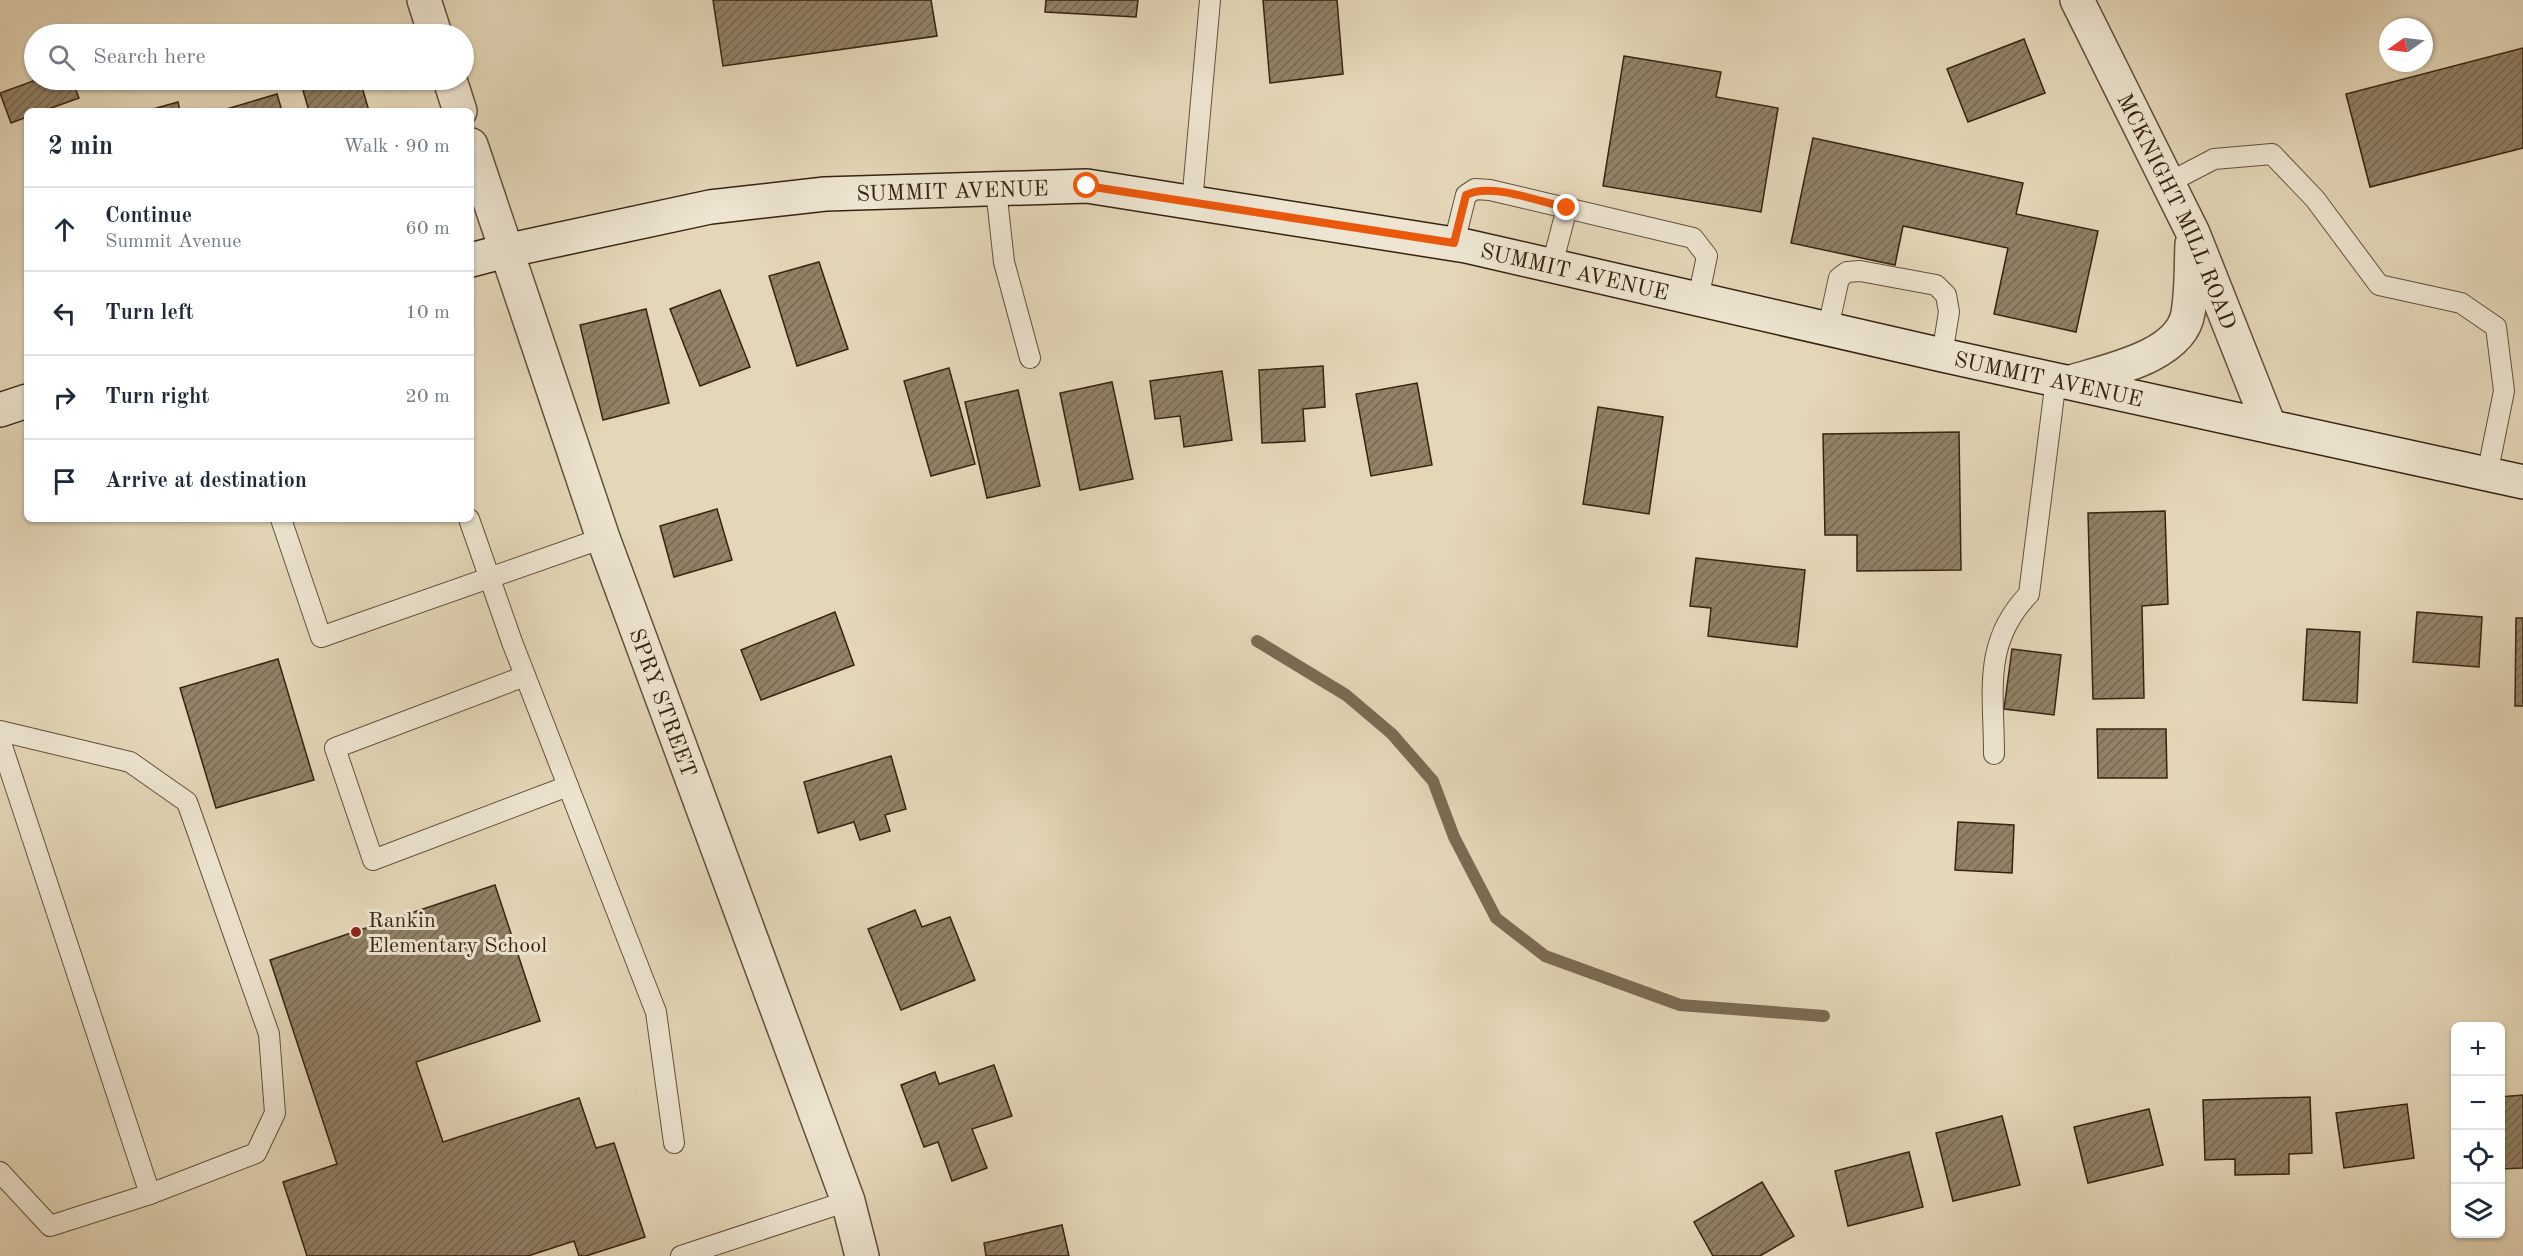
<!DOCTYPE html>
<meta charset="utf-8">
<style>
body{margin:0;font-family:"Old Standard TT",serif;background:#f6f6f7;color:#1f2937}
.controls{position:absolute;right:18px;bottom:18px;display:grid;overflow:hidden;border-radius:9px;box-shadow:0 2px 4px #0004}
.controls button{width:54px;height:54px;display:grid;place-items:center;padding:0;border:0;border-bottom:2px solid #e0e1e3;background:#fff;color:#1f2937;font:30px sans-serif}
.compass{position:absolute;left:2379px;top:18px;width:54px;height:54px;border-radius:50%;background:#fff;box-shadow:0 2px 4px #0004;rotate:256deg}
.stop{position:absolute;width:18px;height:18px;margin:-14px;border:4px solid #ea580c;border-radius:50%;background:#fff}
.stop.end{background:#ea580c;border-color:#fff;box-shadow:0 2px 6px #0008}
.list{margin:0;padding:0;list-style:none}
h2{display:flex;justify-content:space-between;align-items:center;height:78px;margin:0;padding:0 24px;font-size:26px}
h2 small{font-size:20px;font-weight:400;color:#747a83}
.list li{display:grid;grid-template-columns:39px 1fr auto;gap:18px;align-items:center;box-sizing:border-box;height:84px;padding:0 24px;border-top:2px solid #e0e1e3}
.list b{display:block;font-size:22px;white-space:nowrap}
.list p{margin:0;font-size:20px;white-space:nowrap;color:#747a83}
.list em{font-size:20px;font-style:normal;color:#747a83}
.icon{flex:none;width:33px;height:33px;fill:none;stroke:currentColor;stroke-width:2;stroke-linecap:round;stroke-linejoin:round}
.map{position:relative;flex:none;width:2523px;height:1256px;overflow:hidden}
.search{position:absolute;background:#fff;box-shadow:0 2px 4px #0004;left:24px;top:24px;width:450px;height:66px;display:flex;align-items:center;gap:15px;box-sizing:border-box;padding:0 21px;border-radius:33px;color:#747a83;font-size:22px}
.panel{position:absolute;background:#fff;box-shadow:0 2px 4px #0004;left:24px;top:108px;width:450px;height:414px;border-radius:9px}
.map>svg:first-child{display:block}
</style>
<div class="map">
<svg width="2523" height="1256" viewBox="0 0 2523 1256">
<defs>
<pattern id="building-hatch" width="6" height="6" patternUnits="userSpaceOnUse" patternTransform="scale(1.5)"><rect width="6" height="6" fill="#918167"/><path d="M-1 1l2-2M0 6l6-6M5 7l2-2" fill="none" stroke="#776953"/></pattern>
</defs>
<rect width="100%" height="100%" fill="#e4d7b8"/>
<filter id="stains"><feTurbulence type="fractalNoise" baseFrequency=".00333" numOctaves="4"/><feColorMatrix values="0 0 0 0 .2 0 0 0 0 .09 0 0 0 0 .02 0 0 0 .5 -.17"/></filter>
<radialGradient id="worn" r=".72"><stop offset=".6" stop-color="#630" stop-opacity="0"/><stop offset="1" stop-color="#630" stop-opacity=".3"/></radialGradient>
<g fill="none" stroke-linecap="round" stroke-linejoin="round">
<!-- stream -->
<polyline stroke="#7b6b53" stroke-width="12" points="1257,641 1346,695 1392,734 1433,781 1454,837 1496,918 1545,956 1680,1005 1824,1016"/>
</g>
<!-- building -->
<g fill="url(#building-hatch)" stroke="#372410" stroke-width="1.5">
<polygon points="713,0 931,0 937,36 723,66"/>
<polygon points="1046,0 1138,0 1136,17 1045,12"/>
<polygon points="1263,0 1337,0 1343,74 1270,83"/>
<polygon points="2024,39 2045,93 1968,122 1947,69"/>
<polygon points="2523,48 2523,148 2370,187 2346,94"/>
<polygon points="1624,56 1721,72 1716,97 1778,108 1761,212 1603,186"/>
<polygon points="36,80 72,80 79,98 43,111 27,111 27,117 11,123 0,93"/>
<polygon points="300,80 360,80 369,111 309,111"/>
<polygon points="277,94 282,111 220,111"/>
<polygon points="178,102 180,111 146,111"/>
<polygon points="1813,138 2023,183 2016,214 2098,231 2076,332 1994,314 2008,248 1903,226 1895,265 1791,243"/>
<polygon points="819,262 848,349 797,366 769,276"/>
<polygon points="720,290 750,367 700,386 670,309"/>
<polygon points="646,309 669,403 603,420 580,325"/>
<polygon points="1323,366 1325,407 1303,409 1305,441 1262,443 1259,370"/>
<polygon points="949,368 975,464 931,476 904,381"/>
<polygon points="1222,371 1232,440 1184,447 1180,416 1155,419 1150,381"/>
<polygon points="1112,382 1133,479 1080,490 1060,393"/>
<polygon points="1417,383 1432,465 1371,476 1356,394"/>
<polygon points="1018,390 1040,486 987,498 965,402"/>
<polygon points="1598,407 1663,417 1649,514 1583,504"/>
<polygon points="1959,432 1961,570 1857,571 1857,535 1825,535 1823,434"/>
<polygon points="717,509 732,560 674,577 660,526"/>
<polygon points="2165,511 2168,604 2142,606 2144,698 2093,699 2088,513"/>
<polygon points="1696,558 1805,570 1797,647 1708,636 1711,608 1690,606"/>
<polygon points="835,612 854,665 761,700 741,650"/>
<polygon points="2417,612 2482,617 2479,667 2413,662"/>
<polygon points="2516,618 2523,618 2523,706 2515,706"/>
<polygon points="2307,629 2360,632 2357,703 2303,700"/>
<polygon points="2012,649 2061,655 2054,715 2004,709"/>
<polygon points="278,659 314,780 216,808 180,688"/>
<polygon points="2097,729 2166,729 2167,778 2098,778"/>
<polygon points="891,756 906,809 885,815 890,831 860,840 854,822 818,833 804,782"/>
<polygon points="1958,822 2014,825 2012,873 1955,870"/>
<polygon points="495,885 540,1021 416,1062 443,1142 579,1098 596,1148 614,1143 645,1237 586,1256 579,1256 574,1241 528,1256 307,1256 283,1182 337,1164 270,960"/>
<polygon points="915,910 922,927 950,917 975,980 901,1010 868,929"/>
<polygon points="994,1065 1012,1116 972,1129 987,1168 952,1181 938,1142 924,1147 901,1085 935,1072 939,1084"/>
<polygon points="2523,1095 2523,1168 2500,1169 2500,1097"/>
<polygon points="2310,1097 2312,1153 2289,1154 2289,1174 2235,1175 2235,1159 2205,1160 2203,1100"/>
<polygon points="2407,1104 2414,1158 2344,1168 2336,1113"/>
<polygon points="2149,1109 2163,1165 2088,1183 2074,1127"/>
<polygon points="2002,1116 2020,1185 1953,1201 1936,1133"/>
<polygon points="1909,1152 1923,1207 1848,1226 1835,1171"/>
<polygon points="1762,1182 1794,1236 1760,1256 1713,1256 1694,1222"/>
<polygon points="1062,1225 1069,1256 986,1256 984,1243"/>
</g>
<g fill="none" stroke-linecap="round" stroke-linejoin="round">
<!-- service casing -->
<g stroke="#62513a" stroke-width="22">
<g id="service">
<polyline points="2168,183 2214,159 2272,154 2315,199 2379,285 2461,303 2496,327 2504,391 2487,475"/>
<polyline points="996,189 1004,262 1030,358"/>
<polyline points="1192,203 1210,0"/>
<polyline points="1454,243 1466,195 1475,189 1490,190 1693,238 1707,256 1698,299"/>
<polyline points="1552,265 1567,208"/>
<polyline points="1828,328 1839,278 1847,272 1860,271 1936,285 1946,295 1949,312 1942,355"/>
<polyline points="281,519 321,637 603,538"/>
<polyline points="469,519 512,642 656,1012 674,1143"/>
<polyline points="525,676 335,748 373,860 568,786"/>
<polyline points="0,731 130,762 187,802 269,1034 275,1113 256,1153 150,1194"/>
<polyline points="0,740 150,1194 50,1226 0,1172"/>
<path d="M1994,754C1994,691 1982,643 2029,594L2056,379"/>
<polyline points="681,1256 848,1201"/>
</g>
</g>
<!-- minor casing -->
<g stroke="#62513a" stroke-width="36">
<g id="minor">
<polyline points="424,0 435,34"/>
<polyline points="450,80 460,111"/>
<path id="s1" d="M471,145L603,538L848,1201L862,1256"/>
</g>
</g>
<!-- tertiary casing -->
<g stroke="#62513a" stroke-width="36">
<g id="tertiary">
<path id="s2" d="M2077,0L2193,233L2269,425"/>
<path d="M2071,382C2106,371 2181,357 2188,313C2192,291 2191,267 2192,244"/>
</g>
</g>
<!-- secondary casing -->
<g stroke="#372410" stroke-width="36">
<g id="secondary">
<path id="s3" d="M471,260L505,251L710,207L825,194L1087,186L1466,246L1942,355L2523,482"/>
<polyline points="0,410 27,401"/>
</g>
</g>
<!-- service -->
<use href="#service" stroke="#ede5d1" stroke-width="20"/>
<!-- minor -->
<use href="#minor" stroke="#ede5d1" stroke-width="33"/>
<!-- tertiary -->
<use href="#tertiary" stroke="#ede5d1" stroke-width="33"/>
<!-- secondary -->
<use href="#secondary" stroke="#ede5d1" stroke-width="33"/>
</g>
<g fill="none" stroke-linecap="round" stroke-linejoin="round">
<!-- route -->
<path stroke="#ea580c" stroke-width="8" d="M1087,186L1454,243L1466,195C1490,182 1541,202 1567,208"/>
</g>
<!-- markers -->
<circle fill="#8f2418" stroke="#ede5d1" stroke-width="2" cx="356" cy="932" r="6"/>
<g text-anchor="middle" stroke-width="6" stroke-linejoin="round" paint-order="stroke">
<!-- street labels -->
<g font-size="22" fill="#372410" stroke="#ede5d1">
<text dy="8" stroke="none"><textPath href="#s3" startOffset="488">SUMMIT AVENUE</textPath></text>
<text dy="8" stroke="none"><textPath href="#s2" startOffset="234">MCKNIGHT MILL ROAD</textPath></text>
<text dy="8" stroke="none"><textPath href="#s3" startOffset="1118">SUMMIT AVENUE</textPath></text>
<text dy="8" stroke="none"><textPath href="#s3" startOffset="1604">SUMMIT AVENUE</textPath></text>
<text dy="8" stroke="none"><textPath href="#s1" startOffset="590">SPRY STREET</textPath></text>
</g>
<!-- poi labels -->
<g font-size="22" fill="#372410" stroke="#ede5d1" text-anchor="start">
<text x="368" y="927">Rankin<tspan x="368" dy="25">Elementary School</tspan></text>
</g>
</g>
<rect width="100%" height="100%" filter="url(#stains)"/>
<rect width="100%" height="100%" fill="url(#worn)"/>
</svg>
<div class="controls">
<button>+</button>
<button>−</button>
<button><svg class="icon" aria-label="locate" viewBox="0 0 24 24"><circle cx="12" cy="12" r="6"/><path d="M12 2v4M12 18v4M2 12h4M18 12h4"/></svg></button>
<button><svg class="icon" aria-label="layers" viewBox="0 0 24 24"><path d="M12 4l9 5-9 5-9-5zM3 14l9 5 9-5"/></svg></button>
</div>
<svg class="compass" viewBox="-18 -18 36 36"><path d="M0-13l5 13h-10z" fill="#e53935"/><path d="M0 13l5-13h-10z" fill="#747a83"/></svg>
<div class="stop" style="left:1087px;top:186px"></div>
<div class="stop end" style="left:1567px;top:208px"></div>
<div class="search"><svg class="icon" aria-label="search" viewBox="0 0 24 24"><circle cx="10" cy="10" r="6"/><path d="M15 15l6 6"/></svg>Search here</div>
<section class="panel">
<h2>2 min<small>Walk · 90 m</small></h2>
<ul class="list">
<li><svg class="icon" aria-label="ahead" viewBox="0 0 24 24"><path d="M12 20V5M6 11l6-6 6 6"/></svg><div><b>Continue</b><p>Summit Avenue</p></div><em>60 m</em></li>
<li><svg class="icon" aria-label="left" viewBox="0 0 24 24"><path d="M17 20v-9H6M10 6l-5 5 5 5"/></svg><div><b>Turn left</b></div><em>10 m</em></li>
<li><svg class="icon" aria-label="right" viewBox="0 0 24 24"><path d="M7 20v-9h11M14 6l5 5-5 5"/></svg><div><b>Turn right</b></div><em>20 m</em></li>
<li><svg class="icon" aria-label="arrive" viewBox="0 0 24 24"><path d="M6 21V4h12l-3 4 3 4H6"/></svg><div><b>Arrive at destination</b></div></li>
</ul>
</section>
</div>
